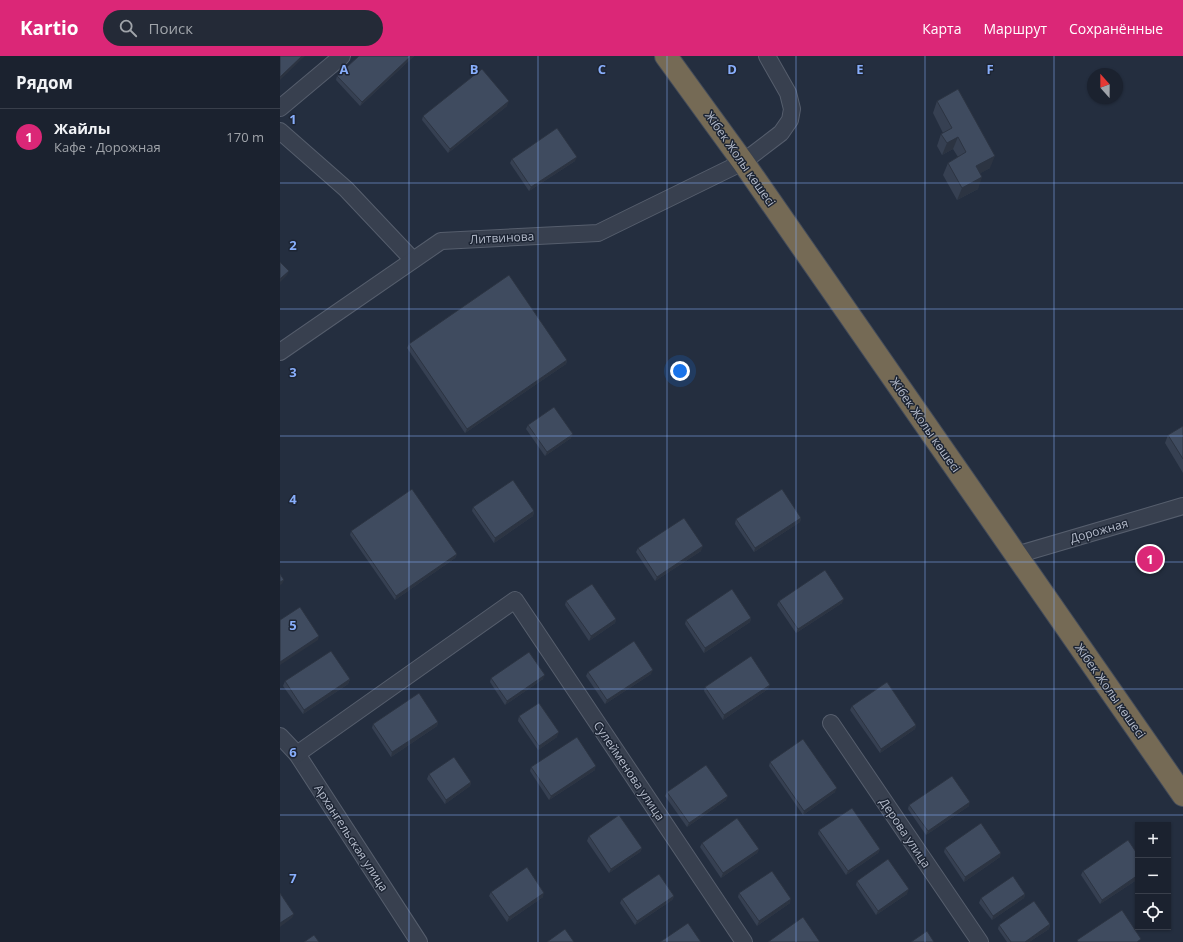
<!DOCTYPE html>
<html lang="ru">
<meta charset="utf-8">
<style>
body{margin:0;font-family:"Open Sans",sans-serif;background:#242a37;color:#f1f3f6}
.controls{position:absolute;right:12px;bottom:12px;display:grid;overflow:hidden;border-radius:0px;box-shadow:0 1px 3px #0004}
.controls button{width:36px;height:36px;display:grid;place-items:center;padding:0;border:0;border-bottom:1px solid #393f4b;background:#1b222f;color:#f1f3f6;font:20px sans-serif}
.compass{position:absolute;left:807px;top:12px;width:36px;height:36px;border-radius:50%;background:#1b222f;box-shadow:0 1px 3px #0004;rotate:339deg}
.you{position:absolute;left:400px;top:315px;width:14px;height:14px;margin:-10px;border:3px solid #fff;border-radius:50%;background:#1a73e8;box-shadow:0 0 0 6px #1a73e833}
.badge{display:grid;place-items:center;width:26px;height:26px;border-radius:50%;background:#db2777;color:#fff;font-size:13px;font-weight:700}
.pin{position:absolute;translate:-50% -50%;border:2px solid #fff;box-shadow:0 1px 4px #0006}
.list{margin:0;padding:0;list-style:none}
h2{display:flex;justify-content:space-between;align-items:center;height:52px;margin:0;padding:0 16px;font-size:17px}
h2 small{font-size:13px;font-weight:400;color:#a0a4aa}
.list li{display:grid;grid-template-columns:26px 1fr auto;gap:12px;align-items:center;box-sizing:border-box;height:56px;padding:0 16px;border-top:1px solid #393f4b}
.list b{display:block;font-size:15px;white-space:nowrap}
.list p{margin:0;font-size:13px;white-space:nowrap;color:#a0a4aa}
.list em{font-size:13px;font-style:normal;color:#a0a4aa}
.icon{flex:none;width:22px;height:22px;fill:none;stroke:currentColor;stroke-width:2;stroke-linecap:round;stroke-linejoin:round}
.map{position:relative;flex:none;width:903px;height:886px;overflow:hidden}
header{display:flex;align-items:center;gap:24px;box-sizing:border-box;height:56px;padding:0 20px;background:#db2777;color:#fff}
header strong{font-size:19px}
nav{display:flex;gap:22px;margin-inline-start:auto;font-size:14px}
.search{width:280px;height:36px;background:#242a37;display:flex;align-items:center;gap:10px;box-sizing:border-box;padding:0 14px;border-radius:22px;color:#a0a4aa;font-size:15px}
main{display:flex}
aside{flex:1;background:#1b222f}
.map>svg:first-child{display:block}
</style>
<header>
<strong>Kartio</strong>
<div class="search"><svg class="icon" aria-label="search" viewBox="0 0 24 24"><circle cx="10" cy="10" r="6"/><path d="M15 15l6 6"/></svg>Поиск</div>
<nav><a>Карта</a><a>Маршрут</a><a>Сохранённые</a></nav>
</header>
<main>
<aside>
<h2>Рядом<small></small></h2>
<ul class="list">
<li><span class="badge">1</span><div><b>Жайлы</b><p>Кафе · Дорожная</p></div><em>170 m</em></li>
</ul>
</aside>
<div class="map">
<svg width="903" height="886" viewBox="0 0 903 886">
<rect width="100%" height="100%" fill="#242e3f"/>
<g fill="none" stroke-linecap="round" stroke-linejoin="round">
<!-- street casing -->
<g stroke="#565e6d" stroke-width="18">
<g id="street">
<polyline points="0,52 62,0"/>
<polyline points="0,75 66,133 133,204"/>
<polyline points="0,296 161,185 318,177 463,106 501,77 510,64 512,53 508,37 487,0"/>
<polyline points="736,499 903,450"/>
<polyline points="551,667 700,886"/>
<polyline points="0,680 17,698 139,886"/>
<polyline points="17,698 235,544 464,886"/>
</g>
</g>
<!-- highway casing -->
<g stroke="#434b5a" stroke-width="24">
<polyline id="highway" points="386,0 463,106 903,739"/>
</g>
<!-- street -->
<use href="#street" stroke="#38404f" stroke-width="16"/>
<!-- highway -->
<use href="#highway" stroke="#756a55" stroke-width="22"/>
</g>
<!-- wall -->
<g fill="#364052">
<polygon points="79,0 134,0 80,50 56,24 57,20"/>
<polygon points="657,45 710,112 700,117 698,133 677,144 663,119 668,107 678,101 673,93 662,99 657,90 661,78 663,77 653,57"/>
<polygon points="227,50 168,97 142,64 143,60"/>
<polygon points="232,103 295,105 249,135 230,107"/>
<polygon points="129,288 287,304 286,308 185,377 127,292"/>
<polygon points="248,369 291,382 265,400 246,373"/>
<polygon points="903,370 903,417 885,387 888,379"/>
<polygon points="193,451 254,455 253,460 214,487 192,455"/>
<polygon points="521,462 520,466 474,496 455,468 456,463"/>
<polygon points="71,475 177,498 175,502 115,544 70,479"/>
<polygon points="358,492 421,495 375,525 356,496"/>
<polygon points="286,545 336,563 335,567 309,585 285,549"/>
<polygon points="499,545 562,547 516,577 497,549"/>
<polygon points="471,562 470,566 424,597 405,568 406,564"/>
<polygon points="308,616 371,618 325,648 306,620"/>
<polygon points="211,622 263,623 225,649 210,626"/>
<polygon points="70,623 68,628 23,658 3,630 5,625"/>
<polygon points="425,631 488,633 443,664 424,635"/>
<polygon points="572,650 636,669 635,673 600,697 570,654"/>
<polygon points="239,660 277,681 258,694 238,665"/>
<polygon points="158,666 157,670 111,701 92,672 93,668"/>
<polygon points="490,706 555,736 523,759 489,710"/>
<polygon points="251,711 315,714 269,744 250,715"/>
<polygon points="149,718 191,726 190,730 165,748 147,723"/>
<polygon points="387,736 446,744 407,771 385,740"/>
<polygon points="629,749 689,750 646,779 628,753"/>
<polygon points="539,774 600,793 598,797 566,819 538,778"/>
<polygon points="309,780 362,792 360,796 329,817 307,785"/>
<polygon points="422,787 479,793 477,797 441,822 420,791"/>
<polygon points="665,792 720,801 684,826 664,796"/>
<polygon points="858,799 858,823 820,848 801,819 803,815"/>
<polygon points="577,825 627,838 596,859 576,829"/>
<polygon points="211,836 263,841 227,866 209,840"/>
<polygon points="459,837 510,847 477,870 458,841"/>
<polygon points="745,838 744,842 712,864 699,847 701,842"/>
<polygon points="394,840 392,844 355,869 340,847 342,843"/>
<polygon points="770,868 769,873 749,886 727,886 718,873 719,869"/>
</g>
<!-- shaded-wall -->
<g fill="#2c3442">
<polygon points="22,0 25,0 0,24 0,21"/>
<polygon points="131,0 134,0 80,50 82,46"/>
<polygon points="229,45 227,50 168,97 170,93"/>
<polygon points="678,81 673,93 662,99 667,87"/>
<polygon points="715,100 710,112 692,122 696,110"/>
<polygon points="297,101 295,105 249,135 251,131"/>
<polygon points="702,121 698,133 677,144 682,132"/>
<polygon points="9,215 7,219 0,226 0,223"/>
<polygon points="287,304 286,308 185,377 187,373"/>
<polygon points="293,378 291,382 265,400 267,396"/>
<polygon points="254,455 253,460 214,487 215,482"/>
<polygon points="521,462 520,466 474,496 475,492"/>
<polygon points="423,490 421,495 375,525 377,521"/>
<polygon points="177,498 175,502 115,544 116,540"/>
<polygon points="4,524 2,528 0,529 0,526"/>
<polygon points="564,543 562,547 516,577 518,573"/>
<polygon points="471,562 470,566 424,597 425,592"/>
<polygon points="336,563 335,567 309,585 311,580"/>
<polygon points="39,580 38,584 0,609 0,606"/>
<polygon points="373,614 371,618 325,648 327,644"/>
<polygon points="265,619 263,623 225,649 227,645"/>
<polygon points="70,623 68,628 23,658 24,654"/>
<polygon points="490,629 488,633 443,664 444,659"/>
<polygon points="158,666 157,670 111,701 112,696"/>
<polygon points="636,669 635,673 600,697 601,693"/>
<polygon points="279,676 277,681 258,694 259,690"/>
<polygon points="316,710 315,714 269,744 271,740"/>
<polygon points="191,726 190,730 165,748 166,744"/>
<polygon points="557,732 555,736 523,759 524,755"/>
<polygon points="448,740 446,744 407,771 409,767"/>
<polygon points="690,746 689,750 646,779 648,775"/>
<polygon points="362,792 360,796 329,817 331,813"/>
<polygon points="479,793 477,797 441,822 443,817"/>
<polygon points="600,793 598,797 566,819 568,815"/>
<polygon points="721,797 720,801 684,826 685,821"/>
<polygon points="858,819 858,823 820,848 822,844"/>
<polygon points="629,833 627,838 596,859 598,855"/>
<polygon points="264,837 263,841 227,866 229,861"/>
<polygon points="745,838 744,842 712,864 713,860"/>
<polygon points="394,840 392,844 355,869 357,865"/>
<polygon points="511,843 510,847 477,870 479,865"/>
<polygon points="14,858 12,862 0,871 0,867"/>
<polygon points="770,868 769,873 749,886 745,886"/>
</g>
<!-- building -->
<g fill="#3f4b5f" stroke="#2c3442">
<polygon points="0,0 22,0 0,21"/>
<polygon points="79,0 131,0 82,46 57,20"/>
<polygon points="202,13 229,45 170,93 143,60"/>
<polygon points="678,33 715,100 696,110 702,121 682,132 668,107 686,96 678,81 667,87 661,78 672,72 657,45"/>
<polygon points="277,72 297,101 251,131 232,103"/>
<polygon points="0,206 9,215 0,223"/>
<polygon points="229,219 287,304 187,373 129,288"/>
<polygon points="274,351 293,378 267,396 248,369"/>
<polygon points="903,370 903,403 888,379"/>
<polygon points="233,424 254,455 215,482 193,451"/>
<polygon points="132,433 177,498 116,540 71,475"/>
<polygon points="502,433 521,462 475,492 456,463"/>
<polygon points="404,462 423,490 377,521 358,492"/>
<polygon points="545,514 564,543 518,573 499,545"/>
<polygon points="0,518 4,524 0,526"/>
<polygon points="312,528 336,563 311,580 286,545"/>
<polygon points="452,533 471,562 425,592 406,564"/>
<polygon points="20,551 39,580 0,606 0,564"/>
<polygon points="354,585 373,614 327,644 308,616"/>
<polygon points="51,595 70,623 24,654 5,625"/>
<polygon points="249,596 265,619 227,645 211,622"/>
<polygon points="471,600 490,629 444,659 425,631"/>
<polygon points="607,626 636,669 601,693 572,650"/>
<polygon points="139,637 158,666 112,696 93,668"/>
<polygon points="259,647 279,676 259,690 239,660"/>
<polygon points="297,681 316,710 271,740 251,711"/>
<polygon points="523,683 557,732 524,755 490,706"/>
<polygon points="174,701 191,726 166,744 149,718"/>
<polygon points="426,709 448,740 409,767 387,736"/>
<polygon points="672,720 690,746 648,775 629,749"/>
<polygon points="572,752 600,793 568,815 539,774"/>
<polygon points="339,759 362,792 331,813 309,780"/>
<polygon points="457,762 479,793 443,817 422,787"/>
<polygon points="701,767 721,797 685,821 665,792"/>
<polygon points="848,784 858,799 858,819 822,844 803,815"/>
<polygon points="608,803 629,833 598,855 577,825"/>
<polygon points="247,811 264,837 229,861 211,836"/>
<polygon points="492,815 511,843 479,865 459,837"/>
<polygon points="379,818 394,840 357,865 342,843"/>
<polygon points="733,820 745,838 713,860 701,842"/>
<polygon points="0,837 14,858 0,867"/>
<polygon points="754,845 770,868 745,886 731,886 719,869"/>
<polygon points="842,854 861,883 857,886 798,886 797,884"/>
<polygon points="523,861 540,886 488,886"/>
<polygon points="408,867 421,886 380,886"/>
<polygon points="285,873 294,886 267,886"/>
<polygon points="647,875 654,886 631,886"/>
<polygon points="34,879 39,886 24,886"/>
</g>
<!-- grid -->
<path fill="none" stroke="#88aefb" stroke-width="1" stroke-opacity="0.55" d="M129,0V886M258,0V886M387,0V886M516,0V886M645,0V886M774,0V886M0,127H903M0,253H903M0,380H903M0,506H903M0,633H903M0,759H903"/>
<g text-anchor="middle" stroke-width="3" stroke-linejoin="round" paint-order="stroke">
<!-- street labels -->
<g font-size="12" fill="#b4bbca" stroke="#1d2534">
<text transform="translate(460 103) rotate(55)" y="4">Жібек Жолы көшесі</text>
<text transform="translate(222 182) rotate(-3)" y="4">Литвинова</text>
<text transform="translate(645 369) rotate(55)" y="4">Жібек Жолы көшесі</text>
<text transform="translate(819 475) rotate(-16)" y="4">Дорожная</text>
<text transform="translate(830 635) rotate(55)" y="4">Жібек Жолы көшесі</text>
<text transform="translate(349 715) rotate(56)" y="4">Сулейменова улица</text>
<text transform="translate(625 777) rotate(56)" y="4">Дерова улица</text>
<text transform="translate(71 782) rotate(57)" y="4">Архангельская улица</text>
</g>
</g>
<g font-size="13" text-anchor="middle" font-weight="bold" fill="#88aefb" stroke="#1d2534" stroke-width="3" stroke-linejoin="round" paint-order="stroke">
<text x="64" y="18">A</text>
<text x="194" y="18">B</text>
<text x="322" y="18">C</text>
<text x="452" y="18">D</text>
<text x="580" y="18">E</text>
<text x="710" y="18">F</text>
<text x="13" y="68">1</text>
<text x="13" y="194">2</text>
<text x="13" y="321">3</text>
<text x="13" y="448">4</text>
<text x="13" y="574">5</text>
<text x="13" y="701">6</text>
<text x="13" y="827">7</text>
</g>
</svg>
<div class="controls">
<button>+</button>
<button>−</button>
<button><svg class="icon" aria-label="locate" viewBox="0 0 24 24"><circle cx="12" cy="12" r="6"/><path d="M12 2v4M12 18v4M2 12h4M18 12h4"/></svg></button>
</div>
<svg class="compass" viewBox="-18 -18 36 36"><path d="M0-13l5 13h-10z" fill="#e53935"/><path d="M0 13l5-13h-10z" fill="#a0a4aa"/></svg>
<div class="you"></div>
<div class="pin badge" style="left:870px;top:503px">1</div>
</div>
</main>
